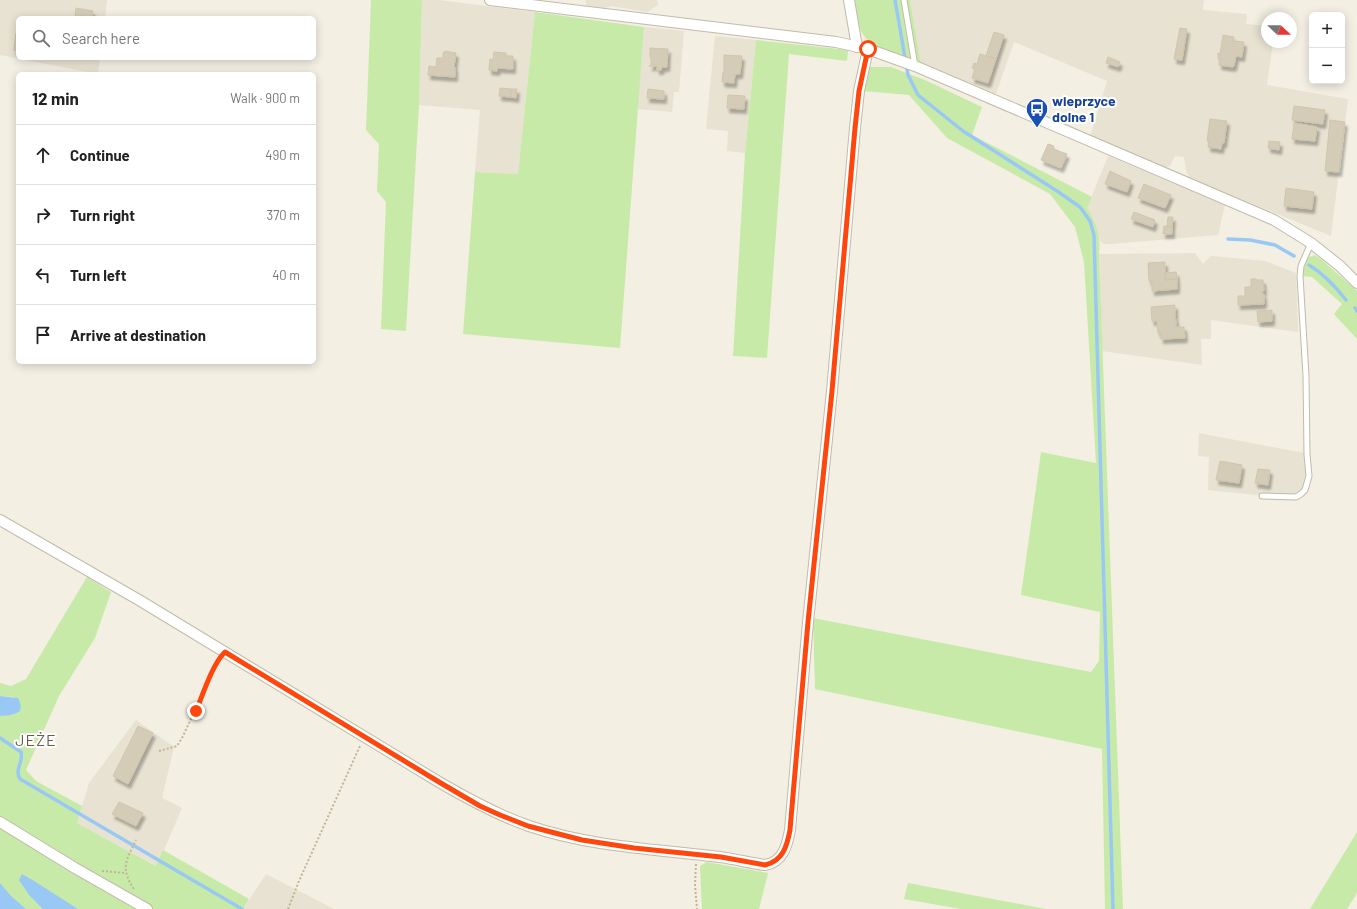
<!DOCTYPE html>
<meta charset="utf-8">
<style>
body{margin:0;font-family:Barlow,sans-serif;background:#f2f2f2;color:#222}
.controls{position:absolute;right:12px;top:12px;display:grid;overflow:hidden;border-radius:6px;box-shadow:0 2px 10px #0003}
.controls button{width:36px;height:36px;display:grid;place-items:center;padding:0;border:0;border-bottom:1px solid #e0e0e0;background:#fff;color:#222;font:20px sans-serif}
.compass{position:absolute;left:1261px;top:12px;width:36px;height:36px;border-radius:50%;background:#fff;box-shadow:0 2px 10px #0003;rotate:112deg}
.stop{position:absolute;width:12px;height:12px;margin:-9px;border:3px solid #ff460d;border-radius:50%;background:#fff}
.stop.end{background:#ff460d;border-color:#fff;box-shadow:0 1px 4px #0008}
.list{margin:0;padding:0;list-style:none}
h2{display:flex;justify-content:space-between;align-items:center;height:52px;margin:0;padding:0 16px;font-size:17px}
h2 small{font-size:13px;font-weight:400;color:#767676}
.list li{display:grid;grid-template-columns:26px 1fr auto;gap:12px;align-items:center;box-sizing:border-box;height:60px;padding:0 16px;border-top:1px solid #e0e0e0}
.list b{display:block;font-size:15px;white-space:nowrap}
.list em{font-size:13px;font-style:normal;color:#767676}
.icon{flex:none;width:22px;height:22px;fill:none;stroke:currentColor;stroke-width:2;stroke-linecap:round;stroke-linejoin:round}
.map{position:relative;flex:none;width:1357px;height:909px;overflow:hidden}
.search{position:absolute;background:#fff;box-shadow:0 2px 10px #0003;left:16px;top:16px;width:300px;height:44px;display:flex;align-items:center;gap:10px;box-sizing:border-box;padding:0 14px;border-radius:6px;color:#767676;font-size:15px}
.panel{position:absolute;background:#fff;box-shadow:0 2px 10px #0003;left:16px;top:72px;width:300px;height:292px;border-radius:6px}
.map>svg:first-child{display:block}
</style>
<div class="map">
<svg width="1357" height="909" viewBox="0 0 1357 909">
<defs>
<filter id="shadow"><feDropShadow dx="2.5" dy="4.5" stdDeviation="1" flood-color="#0004"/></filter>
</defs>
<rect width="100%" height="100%" fill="#f3efe3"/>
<!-- residential -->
<g fill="#e7e2d1">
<polygon points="0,0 107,0 105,18 18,18 18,58 100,58 98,74 0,55"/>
<polygon points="422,0 439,0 535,12 518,174 475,172 480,110 419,105"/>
<polygon points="585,0 657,0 658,5 647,12 611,6 604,8 586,6"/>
<polygon points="910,0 1204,0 1203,10 1247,14 1246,24 1267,26 1267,42 1273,42 1267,85 1348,99 1331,236 1190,178 1186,171 1184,157 1175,156 1170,166 1165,168 1090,137 1107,81 1014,42 996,94 921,64"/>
<polygon points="644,27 684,31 679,92 674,92 672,112 637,109"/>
<polygon points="715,36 756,40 745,153 727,151 728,131 706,129"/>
<polygon points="1108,156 1225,205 1218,235 1111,244 1104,244 1100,241 1099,235 1087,208"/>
<polygon points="1195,253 1203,264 1211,256 1265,261 1296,273 1298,332 1211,320 1211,339 1201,339 1202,365 1102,351 1099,254"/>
<polygon points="1199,433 1304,453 1307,478 1304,486 1301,490 1296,493 1274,497 1208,490 1209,457 1198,456"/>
<polygon points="136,720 174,747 162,798 182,808 157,866 77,823 89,783"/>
<polygon points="266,874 334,909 243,909"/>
</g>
<!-- green -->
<g fill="#c7eaa8">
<polygon points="371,0 422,0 419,105 406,331 381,329 386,202 377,191 379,144 366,130"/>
<path d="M855,0H910L921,64C906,58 873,48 864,36C857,26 857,12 855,0Z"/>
<polygon points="535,12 644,27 620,348 463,334 475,172 518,174"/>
<polygon points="756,40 848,50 847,61 789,54 767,358 733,356 745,153"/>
<path d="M868,67H891L925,80L982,107L972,135L1092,197L1087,208C1097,225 1101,235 1099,254L1123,909H1105L1102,749L815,689L813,618L1091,672L1099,661L1100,612L1021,595L1041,452L1096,463L1084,262L1075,227L1050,194L947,138L909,95L863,91Z"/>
<polygon points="1315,255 1322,260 1357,291 1357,339 1334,314 1342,304 1312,277 1302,276 1307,259 1309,257"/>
<polygon points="87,577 111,592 95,638 59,696 26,770 36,781 82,806 77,823 156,866 163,850 249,899 243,909 0,909 0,716 16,714 14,697 0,696 0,683 11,686 26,679"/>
<polygon points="1357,832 1357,893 1347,909 1310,909"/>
<polygon points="707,862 768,873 759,909 702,909 700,866"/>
<polygon points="908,883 1046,909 961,909 904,899"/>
</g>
<!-- water -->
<g fill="#9ac8f4">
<path d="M0,696L18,698C27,715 12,715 0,716Z"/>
<polygon points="22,874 34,881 78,909 43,909 29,895 19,880"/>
<polygon points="0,883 11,896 26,909 0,909"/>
</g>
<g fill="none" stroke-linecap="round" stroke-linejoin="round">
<!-- stream -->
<g stroke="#9ac8f4" stroke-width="3.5">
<polyline points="895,0 908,75 918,95 963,131 1057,191 1080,207 1090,221 1094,235 1113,909"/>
<polyline points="1228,239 1250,240 1275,245 1294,256"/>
<path d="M1309,265C1324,274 1335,286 1346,300"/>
<polyline points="1355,308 1357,311"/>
<path d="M0,738L21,752C24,761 14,770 20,779L242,909"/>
</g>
</g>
<!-- building -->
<g fill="#d5ccb8" stroke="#d0c5ab" filter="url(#shadow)">
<polygon points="76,8 93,11 92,18 75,18"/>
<polygon points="1180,28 1187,29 1182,60 1174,59"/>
<polygon points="994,32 1004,35 996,59 986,56"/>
<polygon points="16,33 18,33 18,51 14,50"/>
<polygon points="1223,35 1234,37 1233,41 1244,42 1242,57 1236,56 1234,66 1233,67 1219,65 1220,59 1218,59 1218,53 1220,54"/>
<polygon points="650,48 668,49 667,67 662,67 661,70 657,70 657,66 649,66 651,66 651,57 650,57"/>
<polygon points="445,51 456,53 454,67 455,67 455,77 428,75 429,66 436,67 437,58 443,58 443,53"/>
<polygon points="494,52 506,53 506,56 513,56 513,69 498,68 497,71 489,70 490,59 493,60"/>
<polygon points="980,54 996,59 988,83 972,78 975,69 972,68 974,63 977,64"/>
<polygon points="724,55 742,56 740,74 735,74 734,83 722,82 723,72 724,72"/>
<polygon points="1108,57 1120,62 1118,67 1106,63"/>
<polygon points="500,88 511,89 511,97 499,96"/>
<polygon points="511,89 517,89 516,98 511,97"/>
<polygon points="648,89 664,91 664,99 647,98"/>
<polygon points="728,95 745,96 744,109 727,108"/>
<polygon points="1294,106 1325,110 1323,124 1292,120"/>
<polygon points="1210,119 1227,121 1224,143 1222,143 1221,149 1208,147 1209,141 1207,141"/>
<polygon points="1330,120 1345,122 1339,172 1325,171"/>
<polygon points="1294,123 1317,127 1315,141 1292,139"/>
<polygon points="1269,141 1280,142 1279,150 1268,148"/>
<polygon points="1048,144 1054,146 1053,149 1067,154 1061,168 1041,160"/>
<polygon points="1110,171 1131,181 1127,192 1105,184"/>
<polygon points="1144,184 1171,195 1165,208 1138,198"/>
<polygon points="1286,188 1314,192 1312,209 1284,206"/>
<polygon points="1134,212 1155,220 1153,227 1131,219"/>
<polygon points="1168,217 1173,217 1172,227 1167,226"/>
<polygon points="1164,226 1172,227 1172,234 1163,234"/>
<polygon points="1165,262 1165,280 1177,279 1177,289 1152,291 1152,281 1149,281 1148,263"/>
<polygon points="1176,272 1177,279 1165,280 1166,273"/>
<polygon points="1251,279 1256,279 1256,280 1263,280 1264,291 1262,291 1262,294 1264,294 1264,304 1238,305 1238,296 1245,296 1245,287 1251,287"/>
<polygon points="1175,305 1175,319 1176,319 1176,327 1184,327 1185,338 1161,339 1161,332 1158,333 1157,321 1152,321 1151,307"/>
<polygon points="1272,310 1272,321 1258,322 1257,311"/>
<polygon points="1220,461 1242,465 1239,483 1216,480"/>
<polygon points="1258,469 1270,470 1268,485 1255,483"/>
<polygon points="138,726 153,733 128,784 113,776"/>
<polygon points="119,802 143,813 136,826 112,814"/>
</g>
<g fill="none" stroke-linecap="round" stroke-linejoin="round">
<!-- lane casing -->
<g stroke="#c1bba8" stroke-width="7">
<g id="lane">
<polyline points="904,0 915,66"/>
<polyline points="1262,496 1296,497 1301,494 1305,490 1309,476 1307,454 1306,376 1300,276 1301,266 1311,243"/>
</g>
</g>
<!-- street casing -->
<g stroke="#c1bba8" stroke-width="12">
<g id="street">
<polyline points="490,0 836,42 868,49 915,66 1274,220 1311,243 1340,266 1357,283"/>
<polyline points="849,0 857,47"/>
<path d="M0,520L139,600L439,782C468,799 497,815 529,826C591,847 656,849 720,857C735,859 750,863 765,865C783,862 787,846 790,830L808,622L832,391L855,128L859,91L868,49"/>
<polyline points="0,822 75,868 147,909"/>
</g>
</g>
<!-- path -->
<g stroke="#c1b595" stroke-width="2" stroke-dasharray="2 2" stroke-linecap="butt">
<polyline points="159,751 177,746 182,738 219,659"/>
<polyline points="696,864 695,885 697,909"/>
<polyline points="102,871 125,873"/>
<path d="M134,889C120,868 126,861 136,840"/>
<polyline points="288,909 299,881 360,746"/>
</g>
<!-- lane -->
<use href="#lane" stroke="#fff" stroke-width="5"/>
<!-- street -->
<use href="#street" stroke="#fff" stroke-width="10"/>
</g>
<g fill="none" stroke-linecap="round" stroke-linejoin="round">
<!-- route -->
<path stroke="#ff460d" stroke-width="5" d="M196,711C203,694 213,663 225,652L439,782L480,806L500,815L528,826L582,840L634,848L721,857L765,865C783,861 787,846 790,830L808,622L832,391L855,128L859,91L868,49"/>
</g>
<!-- icons -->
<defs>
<g id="bus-pin" transform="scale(1.15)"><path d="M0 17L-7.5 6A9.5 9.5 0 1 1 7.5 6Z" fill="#1a4fb4" stroke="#fff"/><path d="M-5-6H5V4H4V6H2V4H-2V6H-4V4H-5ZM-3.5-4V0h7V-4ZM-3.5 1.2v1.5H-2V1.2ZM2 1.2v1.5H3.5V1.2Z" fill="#fff"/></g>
</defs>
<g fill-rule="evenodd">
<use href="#bus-pin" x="1037" y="109"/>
</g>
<g text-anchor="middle" stroke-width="4" stroke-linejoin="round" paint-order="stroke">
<!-- transit labels -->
<g font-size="14" font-weight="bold" fill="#164399" stroke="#fff" text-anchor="start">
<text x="1052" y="106">wieprzyce<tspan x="1052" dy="16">dolne 1</tspan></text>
</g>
<!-- quarter labels -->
<g font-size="16" letter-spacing="1" fill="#685e49" stroke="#fff">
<text x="36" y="746">JEŻE</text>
</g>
</g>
</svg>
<div class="controls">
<button>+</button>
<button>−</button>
</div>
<svg class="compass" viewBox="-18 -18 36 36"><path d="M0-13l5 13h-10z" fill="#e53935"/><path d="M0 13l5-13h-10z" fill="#767676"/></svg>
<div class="stop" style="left:868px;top:49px"></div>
<div class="stop end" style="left:196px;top:711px"></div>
<div class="search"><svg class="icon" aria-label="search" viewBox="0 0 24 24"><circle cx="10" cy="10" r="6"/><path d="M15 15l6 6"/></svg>Search here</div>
<section class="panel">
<h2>12 min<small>Walk · 900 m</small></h2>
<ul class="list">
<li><svg class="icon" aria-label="ahead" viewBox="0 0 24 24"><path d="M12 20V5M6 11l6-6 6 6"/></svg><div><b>Continue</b></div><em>490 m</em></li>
<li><svg class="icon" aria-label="right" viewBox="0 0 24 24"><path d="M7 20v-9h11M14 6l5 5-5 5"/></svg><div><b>Turn right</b></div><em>370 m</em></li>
<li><svg class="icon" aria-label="left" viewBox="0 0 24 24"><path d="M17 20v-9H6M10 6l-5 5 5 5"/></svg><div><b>Turn left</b></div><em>40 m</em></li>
<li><svg class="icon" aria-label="arrive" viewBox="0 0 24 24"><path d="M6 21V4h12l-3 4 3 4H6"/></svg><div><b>Arrive at destination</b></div></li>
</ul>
</section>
</div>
